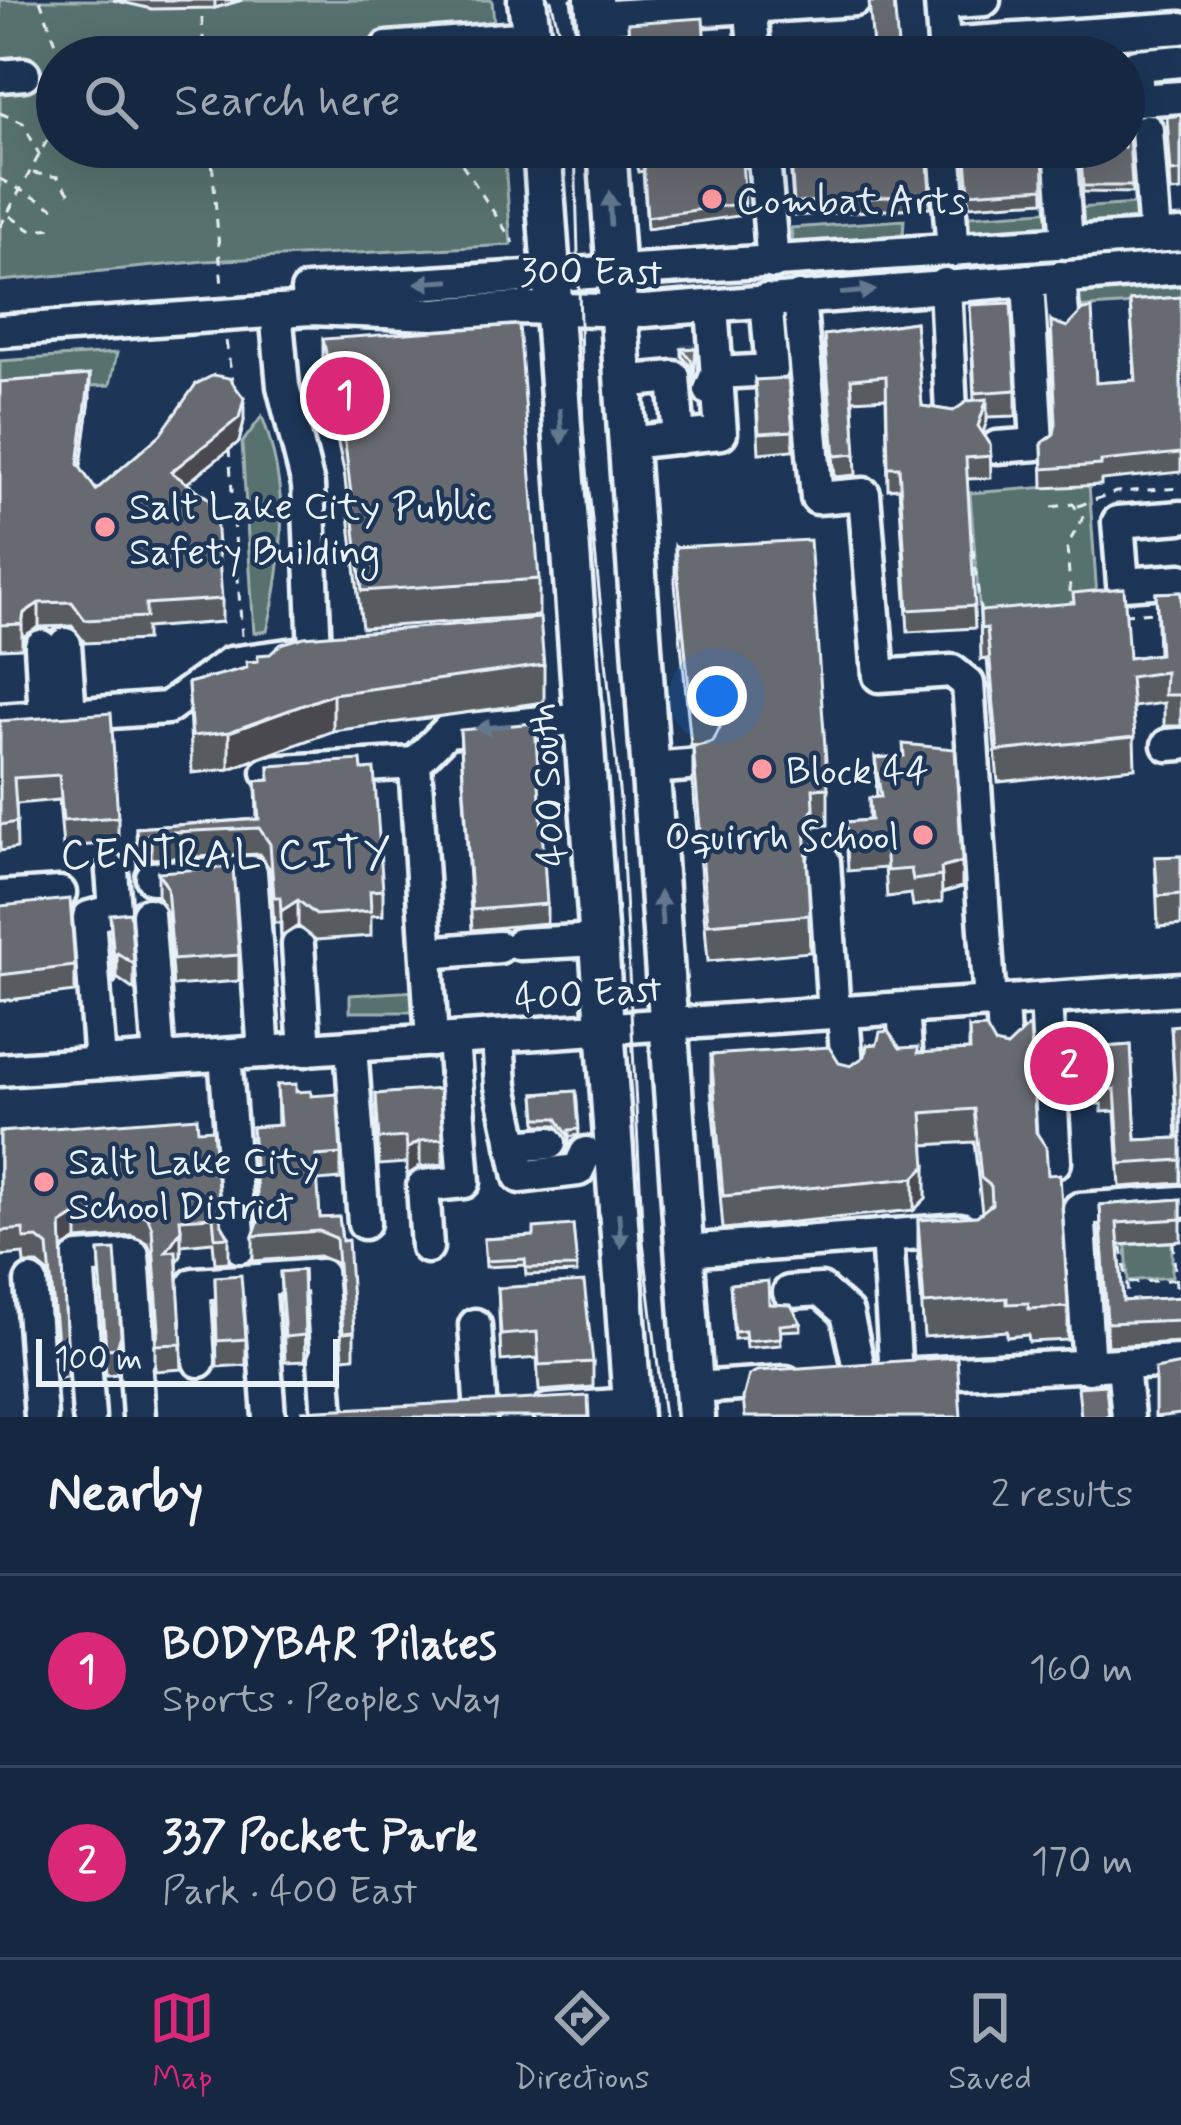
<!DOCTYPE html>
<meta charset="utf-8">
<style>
body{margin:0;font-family:Mynerve,sans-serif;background:#23344c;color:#f1f3f6}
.scale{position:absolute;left:36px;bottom:30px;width:303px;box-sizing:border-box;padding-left:12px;border:6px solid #e8f1f8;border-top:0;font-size:33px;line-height:42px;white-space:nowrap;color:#e8f1f8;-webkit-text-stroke:9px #1d3557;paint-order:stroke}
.you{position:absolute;left:717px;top:696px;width:42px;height:42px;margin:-30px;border:9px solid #fff;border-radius:50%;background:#1a73e8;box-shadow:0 0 0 18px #1a73e833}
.badge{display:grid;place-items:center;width:78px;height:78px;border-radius:50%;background:#db2777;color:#fff;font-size:39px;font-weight:700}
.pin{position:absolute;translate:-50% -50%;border:6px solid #fff;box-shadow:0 3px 12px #0006}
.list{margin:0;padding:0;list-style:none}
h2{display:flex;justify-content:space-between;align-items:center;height:156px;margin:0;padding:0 48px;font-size:51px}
h2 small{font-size:39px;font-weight:400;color:#9ea6b1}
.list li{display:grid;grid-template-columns:78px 1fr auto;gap:36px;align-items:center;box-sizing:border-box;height:192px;padding:0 48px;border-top:3px solid #35445a}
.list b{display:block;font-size:45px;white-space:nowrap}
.list p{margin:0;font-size:39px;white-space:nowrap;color:#9ea6b1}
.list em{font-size:39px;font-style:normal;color:#9ea6b1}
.icon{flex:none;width:66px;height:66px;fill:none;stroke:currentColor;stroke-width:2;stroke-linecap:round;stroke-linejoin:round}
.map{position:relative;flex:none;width:1181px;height:1417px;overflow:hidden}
.search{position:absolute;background:#162841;box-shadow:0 12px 48px #0002;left:36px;right:36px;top:36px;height:132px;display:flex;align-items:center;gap:30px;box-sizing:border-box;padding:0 42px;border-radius:66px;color:#9ea6b1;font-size:45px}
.sheet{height:540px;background:#162841}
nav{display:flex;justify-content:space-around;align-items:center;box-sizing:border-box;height:168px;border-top:3px solid #35445a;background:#162841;font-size:33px;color:#9ea6b1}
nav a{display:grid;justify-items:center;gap:6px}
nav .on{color:#db2777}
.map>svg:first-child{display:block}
</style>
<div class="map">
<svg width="1181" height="1417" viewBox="0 0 1181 1417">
<rect width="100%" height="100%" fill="#1d3557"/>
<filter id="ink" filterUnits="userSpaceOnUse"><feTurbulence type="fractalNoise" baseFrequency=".00833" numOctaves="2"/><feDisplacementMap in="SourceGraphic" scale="24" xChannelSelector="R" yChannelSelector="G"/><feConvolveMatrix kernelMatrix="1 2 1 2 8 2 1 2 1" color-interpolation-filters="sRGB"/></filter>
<g filter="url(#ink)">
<!-- green -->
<g fill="#57716e" stroke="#a0b1b3" stroke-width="3">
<polygon points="0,0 492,0 497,57 57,57 57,147 504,147 511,245 205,261 0,281"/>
<polygon points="1150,203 1150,218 1080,223 1078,208"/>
<polygon points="1058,210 1056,226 960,232 955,217"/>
<polygon points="904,220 903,236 793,246 791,228"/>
<polygon points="1181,285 1181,301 1073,308 1077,292"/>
<polygon points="117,353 110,385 0,391 0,361"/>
<path d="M262,416C289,489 285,557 267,631L254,633L242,443Z"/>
<polygon points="1089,484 1097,597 981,630 970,493"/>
<polygon points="417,991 415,1012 350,1012 350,995"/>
<polygon points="1172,1242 1172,1277 1128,1281 1126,1245"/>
</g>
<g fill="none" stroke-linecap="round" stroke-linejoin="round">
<!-- minor-tunnel -->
<polyline stroke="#3b516f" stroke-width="30" stroke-dasharray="30 15" stroke-linecap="butt" points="682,360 702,358"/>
<!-- minor casing -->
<g stroke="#e8f1f8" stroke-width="39">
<g id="minor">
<polyline points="984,0 941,3 944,44 1181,28"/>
<polyline points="596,17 855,0"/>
<polyline points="752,24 755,57"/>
<polyline points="387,48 531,37"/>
<polyline points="1181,61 1136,65 1138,100 1181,97"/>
<polyline points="0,76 24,74"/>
<polyline points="1147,130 1155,237"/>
<polyline points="763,147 773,263"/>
<polyline points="945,147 953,251"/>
<polyline points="1060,147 1067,243"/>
<polyline points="1060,277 1064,327"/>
<polyline points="945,284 951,413"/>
<polyline points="307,291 1181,235"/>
<polyline points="799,297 817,498 864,494 879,676 952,671 968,684 990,1003"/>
<polyline points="276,311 283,386 308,485 315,652"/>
<polyline points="0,331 310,309 433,314 516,308 644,311 1181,268"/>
<polyline points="621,382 674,377 679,438"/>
<polyline points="710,390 717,373 772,370 766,300"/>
<polyline points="627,443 721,433 712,307"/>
<polyline points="997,447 1037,444 1028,280"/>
<polyline points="1181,517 1118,522 1123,584 1181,580"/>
<polyline points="65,644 70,715"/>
<polyline points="41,646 45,717"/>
<polyline points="0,720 167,708 230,663 296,654"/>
<polyline points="1168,745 1181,744"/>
<polyline points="415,763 432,1041"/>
<polyline points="650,768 701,764"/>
<polyline points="268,772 415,763 447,731 584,718"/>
<polyline points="824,861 834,1014"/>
<polyline points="152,878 251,872 264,1052"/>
<polyline points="0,897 60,893"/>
<polyline points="148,914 159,1059"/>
<polyline points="520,944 599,940"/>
<polyline points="298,945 305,1050"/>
<polyline points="427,953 499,947"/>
<polyline points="1046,999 1055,1162"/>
<polyline points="1002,1002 1005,1060"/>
<polyline points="903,1009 907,1063"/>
<polyline points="843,1014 848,1079"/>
<polyline points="498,1037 501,1086 520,1177 578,1170 586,1153"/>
<polyline points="351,1047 364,1223"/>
<polyline points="225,1055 240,1247"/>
<polyline points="100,1063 89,917 115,910 112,871"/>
<polyline points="0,1070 1181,989"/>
<polyline points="513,1146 550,1143"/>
<polyline points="887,1235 896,1375"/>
<polyline points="427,1247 423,1186 464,1182 453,1040"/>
<polyline points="685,1251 960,1230"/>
<polyline points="265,1279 321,1275 326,1349"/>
<polyline points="31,1282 41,1417"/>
<polyline points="789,1292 821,1290 847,1313 861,1377"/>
<polyline points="475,1325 481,1414"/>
<polyline points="324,1360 328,1417"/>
<polyline points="199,1361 194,1284 259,1280 269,1417"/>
<polyline points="1123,1365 1128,1417"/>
<polyline points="1089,1368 1079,1209 1181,1202"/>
<polyline points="136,1372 139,1417"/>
<polyline points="917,1374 1181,1361"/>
<polyline points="694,1388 786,1382"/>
<polyline points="548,1410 632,1404"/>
<polyline points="89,1417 78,1259 133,1255 140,1357"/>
</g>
</g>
<!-- major casing -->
<g stroke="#e8f1f8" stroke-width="45">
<g id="major">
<polyline points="527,0 534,57"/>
<polyline points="594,0 600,57"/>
<polyline points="542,147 633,1417"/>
<polyline points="607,147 696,1417"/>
</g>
</g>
<!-- path -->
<g stroke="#e8f1f8" stroke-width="3" stroke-dasharray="9 9" stroke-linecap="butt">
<polyline points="40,0 61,57"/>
<polyline points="201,0 204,57"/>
<polyline points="0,113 23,123 40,156"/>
<polyline points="211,147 222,287"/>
<polyline points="462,164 514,243"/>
<polyline points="33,173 58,177 70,194"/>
<polyline points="10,216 30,230 56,228"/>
<polyline points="0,227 57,122"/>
<polyline points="226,341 233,385"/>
<polyline points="229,448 242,636"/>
<polyline points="1078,506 1116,492 1181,488"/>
<polyline points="1052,507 1073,504 1083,518 1067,546 1071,603"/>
<polyline points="971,532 981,616"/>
<polyline points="1123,614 1156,612"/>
<polyline points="1173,1242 1177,1300"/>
<polyline points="1122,1247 1129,1302"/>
<polyline points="1129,1283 1181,1279"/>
</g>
<!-- minor -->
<use href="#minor" stroke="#1d3557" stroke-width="30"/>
<!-- major -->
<use href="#major" stroke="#1d3557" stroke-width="36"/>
<!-- tram -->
<g stroke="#e8f1f8" stroke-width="3">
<polyline points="551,0 565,57"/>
<polyline points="571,0 577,45"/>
<polyline points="575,147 583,430 620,800 643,1241 664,1417"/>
</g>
<!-- path-bridge -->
<polyline stroke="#e8f1f8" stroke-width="3" stroke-dasharray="9 9" stroke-linecap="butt" points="0,179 54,208"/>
</g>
<!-- wall -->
<g fill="#595b61" stroke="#e8f1f8" stroke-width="3">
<polygon points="113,0 242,0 215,8 152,9"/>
<polygon points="1181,115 1181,191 1171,192 1167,117"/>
<polygon points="1129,138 1132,193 1083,192 1080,147"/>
<polygon points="632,147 741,147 745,215 647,229 643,171 638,172"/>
<polygon points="789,147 854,167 909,163 908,147 927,147 930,207 794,216"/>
<polygon points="964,147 1043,147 1044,201 969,206"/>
<polygon points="1181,297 1181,472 1101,480 1101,485 1043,488 1042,443 1054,434 1056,427 1051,321 1096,383 1135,380 1130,301"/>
<polygon points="970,305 1016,390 1016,416 987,417 983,433 990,444 991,478 967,479 975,628 908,632 899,488 888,489 886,398 853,400 856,475 835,477 824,356 824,335 915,322 922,406 953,411 974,401"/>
<polygon points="323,339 539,579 539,616 362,628 344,471 323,376"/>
<polygon points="696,348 694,378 691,367 682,356 682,349"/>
<polygon points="755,380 793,431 793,450 759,453"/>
<polygon points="0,382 90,399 80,468 96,490 244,421 239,442 186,483 222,599 222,622 146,628 146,640 85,643 72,626 39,627 24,636 22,648 0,649"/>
<polygon points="675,547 828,788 828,825 814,826 814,844 807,857 810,952 708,961 693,784 693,747 698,746 691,745 675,584"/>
<polygon points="1181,592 1181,726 1164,726 1164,703 1133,707 1135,768 998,782 987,659 981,660 980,611 1129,658 1158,654 1156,593"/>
<polygon points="544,665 544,702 333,731 229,769 192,773 188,683 246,668"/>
<polygon points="0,721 118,817 118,843 63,847 59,800 16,804 17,848 0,851"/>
<polygon points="460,730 547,904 547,923 472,930"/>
<polygon points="875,758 962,887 942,893 942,902 913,906 911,894 887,897 885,868 848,871 846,822 869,820 869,798 877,798"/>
<polygon points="269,766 362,770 383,890 383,915 371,916 371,936 316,940 298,926 281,937 280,923 274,923 270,869 259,854 151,859 137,867 136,828 257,819 256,781 269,780"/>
<polygon points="1181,856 1181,925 1158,927 1155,857"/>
<polygon points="158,872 239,955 239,981 173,986 167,913 158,897"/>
<polygon points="0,906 75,966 75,992 0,1001"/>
<polygon points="110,914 134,964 134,990 117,978 114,985"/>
<polygon points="1181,1025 1181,1183 1120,1187 1115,1111 1102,1112 1102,1104 1095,1104 1092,1048 1131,1045 1136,1140 1177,1138 1171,1026"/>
<polygon points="969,1029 1036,1132 1048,1175 1068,1307 1068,1340 1029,1342 1028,1335 1007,1337 1007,1331 924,1337 918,1253 918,1220 977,1216 982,1212 974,1142 924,1145 926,1198 914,1210 723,1229 711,1088 711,1055 851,1066 900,1048 918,1053 969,1050"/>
<polygon points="277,1085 311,1096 341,1154 341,1179 317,1181 320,1218 339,1217 354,1332 354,1357 343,1358 336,1263 319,1256 253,1261 253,1236 258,1224 252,1127 278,1126"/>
<polygon points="576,1091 579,1135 569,1137 569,1143 557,1125 537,1125 535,1094"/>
<polygon points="376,1094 443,1139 443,1164 420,1167 407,1175 406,1163 379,1165"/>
<polygon points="198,1130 221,1223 229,1237 229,1262 215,1263 213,1242 181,1245 181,1256 177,1262 182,1369 155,1371 155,1345 158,1335 152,1254 148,1243 132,1236 77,1240 62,1249 67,1377 58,1378 48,1272 38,1264 24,1264 23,1254 0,1256 0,1132"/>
<polygon points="1181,1199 1181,1241 1119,1245 1123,1301 1181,1297 1181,1342 1107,1346 1100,1205"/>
<polygon points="573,1225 577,1273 526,1275 525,1265 486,1267 484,1239 534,1236"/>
<polygon points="99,1251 121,1360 117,1374 106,1375"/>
<polygon points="303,1270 305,1361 285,1362 280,1272"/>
<polygon points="215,1277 246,1339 246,1365 217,1367"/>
<polygon points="730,1284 769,1304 801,1323 801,1330 780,1331 781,1345 746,1348 745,1338 734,1339"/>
<polygon points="498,1288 593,1362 593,1387 539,1391 537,1358 501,1361"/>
</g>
<!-- shaded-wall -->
<g fill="#494a4f" stroke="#e8f1f8" stroke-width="3">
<polygon points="215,0 242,0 215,8"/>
<polygon points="90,375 90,399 78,488 78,464"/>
<polygon points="244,398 244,421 239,442 171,496 171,472"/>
<polygon points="987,399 987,421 978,447 978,426"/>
<polygon points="39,603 39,627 24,636 22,648 22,624 24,613"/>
<polygon points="333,694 333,731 229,769 229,732"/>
<polygon points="814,807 814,844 805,861 805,824"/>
<polygon points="151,833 151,859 137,867 137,841"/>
<polygon points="962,862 962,887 942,893 941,868"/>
<polygon points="298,900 298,926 281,937 281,911"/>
<polygon points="117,953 117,978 114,985 114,959"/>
<polygon points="420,1141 420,1167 407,1175 407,1149"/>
<polygon points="926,1166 926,1198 914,1210 914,1178"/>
<polygon points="77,1214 77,1240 61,1250 61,1224"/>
<polygon points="181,1230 181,1256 166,1277 166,1252"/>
<polygon points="121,1335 121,1360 117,1374 117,1348"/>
</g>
<!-- building -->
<g fill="#686a71" stroke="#e8f1f8" stroke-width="3">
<polygon points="894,1 899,57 874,57 869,2"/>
<polygon points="703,18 705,49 718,47 719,57 630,57 628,23"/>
<polygon points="1058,43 1059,57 935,57 934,48"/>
<polygon points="1181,115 1181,171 1171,172 1167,117"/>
<polygon points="1129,138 1132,186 1083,186 1080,147 1124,147 1124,139"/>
<polygon points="635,147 741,147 745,203 647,217 643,159 638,160"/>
<polygon points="790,147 852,147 854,167 910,163 909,147 927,147 930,194 794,203"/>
<polygon points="965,147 1043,147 1044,188 969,193"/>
<polygon points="1181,297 1181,453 1101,461 1101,465 1043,469 1042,443 1054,434 1056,423 1051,321 1067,327 1083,310 1092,309 1096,383 1136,380 1130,301"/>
<polygon points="1011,303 1016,390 975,393 970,305"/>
<polygon points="915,322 922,406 953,411 968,401 987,399 978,426 990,444 991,456 966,458 975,606 908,610 899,467 888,467 886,376 851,379 856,454 835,456 824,335"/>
<polygon points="519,325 539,579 362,591 344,434 323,339"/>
<polygon points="696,348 694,372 691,360 682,349"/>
<polygon points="90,375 78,464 96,490 160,435 196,384 214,375 229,378 244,398 239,418 171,472 208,498 216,518 222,599 146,604 146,617 85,620 72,602 39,603 24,613 22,624 0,625 0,382"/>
<polygon points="788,378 793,431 759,433 755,380"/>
<polygon points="810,540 828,788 813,789 814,807 805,824 810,915 708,924 693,747 713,742 720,727 710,710 691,708 675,547"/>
<polygon points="1124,588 1129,658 1160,654 1156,593 1181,592 1181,695 1164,695 1165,672 1130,677 1135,737 998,751 987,628 981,629 980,611 1074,603 1073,593"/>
<polygon points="540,618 544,665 333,694 229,732 192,736 188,683 247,668 246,662 258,661 258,655 270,654 281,644 304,637"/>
<polygon points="111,713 118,817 63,821 59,775 14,778 17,822 0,825 0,721"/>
<polygon points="535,723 547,904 472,910 460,730"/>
<polygon points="903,744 955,749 962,862 941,868 942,876 913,880 911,869 887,871 885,843 848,846 846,822 871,820 869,798 881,797 875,758 904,756"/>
<polygon points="361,760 362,770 374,769 383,890 370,891 371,911 316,915 298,900 281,911 280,897 274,897 270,844 259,828 151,833 137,841 136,828 259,819 256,781 270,780 269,766"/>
<polygon points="1181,856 1181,894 1158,896 1155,857"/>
<polygon points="233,867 239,955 173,960 167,887 158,872"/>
<polygon points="70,899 75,966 0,975 0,906"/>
<polygon points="130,912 134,964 117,953 114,959 110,914"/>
<polygon points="1030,1025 1036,1132 1046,1147 1048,1175 1060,1174 1068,1307 1029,1309 1028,1303 1007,1304 1007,1298 924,1304 918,1220 977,1216 992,1204 991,1186 981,1178 974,1109 922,1113 926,1166 914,1178 723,1196 711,1055 829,1047 839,1063 851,1066 865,1056 867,1045 877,1044 880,1032 888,1031 900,1048 918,1047 918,1053 970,1050 969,1029 986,1028 995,1044 1007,1047"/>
<polygon points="1181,1025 1181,1160 1120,1164 1115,1089 1102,1090 1102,1082 1095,1082 1092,1048 1131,1045 1136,1140 1178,1138 1171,1026"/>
<polygon points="296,1084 296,1092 311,1091 311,1096 337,1094 341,1154 316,1156 320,1218 339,1217 342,1241 348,1240 354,1332 343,1333 336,1238 319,1231 253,1236 259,1220 252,1127 280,1125 277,1085"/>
<polygon points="439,1089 443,1139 420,1141 407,1149 406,1137 379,1139 376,1094"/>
<polygon points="576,1091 579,1129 569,1130 569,1137 557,1118 537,1118 535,1094"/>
<polygon points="197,1117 198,1130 213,1129 221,1223 229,1237 215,1238 213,1217 180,1219 181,1230 166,1252 176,1251 182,1344 155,1345 159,1330 152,1228 148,1218 132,1210 77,1214 61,1224 67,1352 58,1352 48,1246 38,1238 24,1239 23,1229 0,1231 0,1132"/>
<polygon points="1181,1199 1181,1219 1117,1223 1123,1301 1181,1297 1181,1320 1107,1323 1100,1205"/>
<polygon points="573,1225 577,1267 526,1268 525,1259 486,1261 484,1239 534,1236 534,1228"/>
<polygon points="115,1250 121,1335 117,1348 106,1349 99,1251"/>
<polygon points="303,1270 305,1335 285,1337 280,1272"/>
<polygon points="241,1275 246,1339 217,1341 215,1277"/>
<polygon points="768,1281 769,1304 791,1305 801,1323 780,1325 781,1338 746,1341 745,1331 734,1332 730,1284"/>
<polygon points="584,1282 593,1362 539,1365 537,1332 501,1335 498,1288"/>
<polygon points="957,1357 961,1417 745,1417 743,1398 749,1375 757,1371"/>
<polygon points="1181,1364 1181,1414 1155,1417 1155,1369"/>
<polygon points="1106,1385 1109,1417 1081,1417 1078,1387"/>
<polygon points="588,1396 589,1417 303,1417 302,1411"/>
</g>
<!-- one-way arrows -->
<defs><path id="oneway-solid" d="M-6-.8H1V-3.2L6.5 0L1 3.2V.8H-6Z" transform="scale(3)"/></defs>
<g fill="#64778f">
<use href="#oneway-solid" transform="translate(610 209) rotate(-93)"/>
<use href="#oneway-solid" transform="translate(433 282) rotate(176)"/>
<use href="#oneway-solid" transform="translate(858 292) rotate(-5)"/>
<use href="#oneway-solid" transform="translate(561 426) rotate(86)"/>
<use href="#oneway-solid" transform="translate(493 727) rotate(175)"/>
<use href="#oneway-solid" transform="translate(661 909) rotate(-94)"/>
<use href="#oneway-solid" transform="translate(620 1230) rotate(86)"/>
</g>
</g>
<!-- markers -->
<g fill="#ff9aa2" stroke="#1d3557" stroke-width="4.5">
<circle cx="712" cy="199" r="12"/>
<circle cx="105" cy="527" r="12"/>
<circle cx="762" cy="769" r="12"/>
<circle cx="923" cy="835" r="12"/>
<circle cx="44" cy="1182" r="12"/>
</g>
<g text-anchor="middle" stroke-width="9" stroke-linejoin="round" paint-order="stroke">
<!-- poi labels -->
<g font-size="39" fill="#e8f1f8" stroke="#1d3557" text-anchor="start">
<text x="736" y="213">Combat Arts</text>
<text x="129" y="519">Salt Lake City Public<tspan x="129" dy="45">Safety Building</tspan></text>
<text x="786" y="783">Block 44</text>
<text x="899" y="849" text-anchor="end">Oquirrh School</text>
<text x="68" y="1174">Salt Lake City<tspan x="68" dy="45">School District</tspan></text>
</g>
<!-- street labels -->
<g font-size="39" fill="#e8f1f8" stroke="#1d3557">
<text x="591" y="284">300 East</text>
<text transform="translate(546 785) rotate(-94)" y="14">400 South</text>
<text transform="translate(588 992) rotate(-4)" y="14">400 East</text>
</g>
<!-- neighbourhood labels -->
<g font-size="42" letter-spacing="3" fill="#e8f1f8" stroke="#1d3557">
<text x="227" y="868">CENTRAL CITY</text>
</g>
</g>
</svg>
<div class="scale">100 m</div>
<div class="you"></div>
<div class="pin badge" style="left:345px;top:396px">1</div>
<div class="pin badge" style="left:1069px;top:1066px">2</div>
<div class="search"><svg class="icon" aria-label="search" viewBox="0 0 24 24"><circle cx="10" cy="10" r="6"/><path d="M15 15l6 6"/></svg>Search here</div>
</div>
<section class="sheet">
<h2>Nearby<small>2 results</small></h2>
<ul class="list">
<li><span class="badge">1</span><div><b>BODYBAR Pilates</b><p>Sports · Peoples Way</p></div><em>160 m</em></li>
<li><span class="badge">2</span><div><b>337 Pocket Park</b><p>Park · 400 East</p></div><em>170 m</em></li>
</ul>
</section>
<nav>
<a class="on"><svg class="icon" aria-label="map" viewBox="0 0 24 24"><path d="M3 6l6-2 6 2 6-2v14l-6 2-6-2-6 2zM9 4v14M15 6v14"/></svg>Map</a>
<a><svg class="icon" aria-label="directions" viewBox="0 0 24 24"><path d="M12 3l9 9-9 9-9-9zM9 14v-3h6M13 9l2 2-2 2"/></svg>Directions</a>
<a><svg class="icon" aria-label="saved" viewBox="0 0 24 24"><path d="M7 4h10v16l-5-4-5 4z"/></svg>Saved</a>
</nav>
